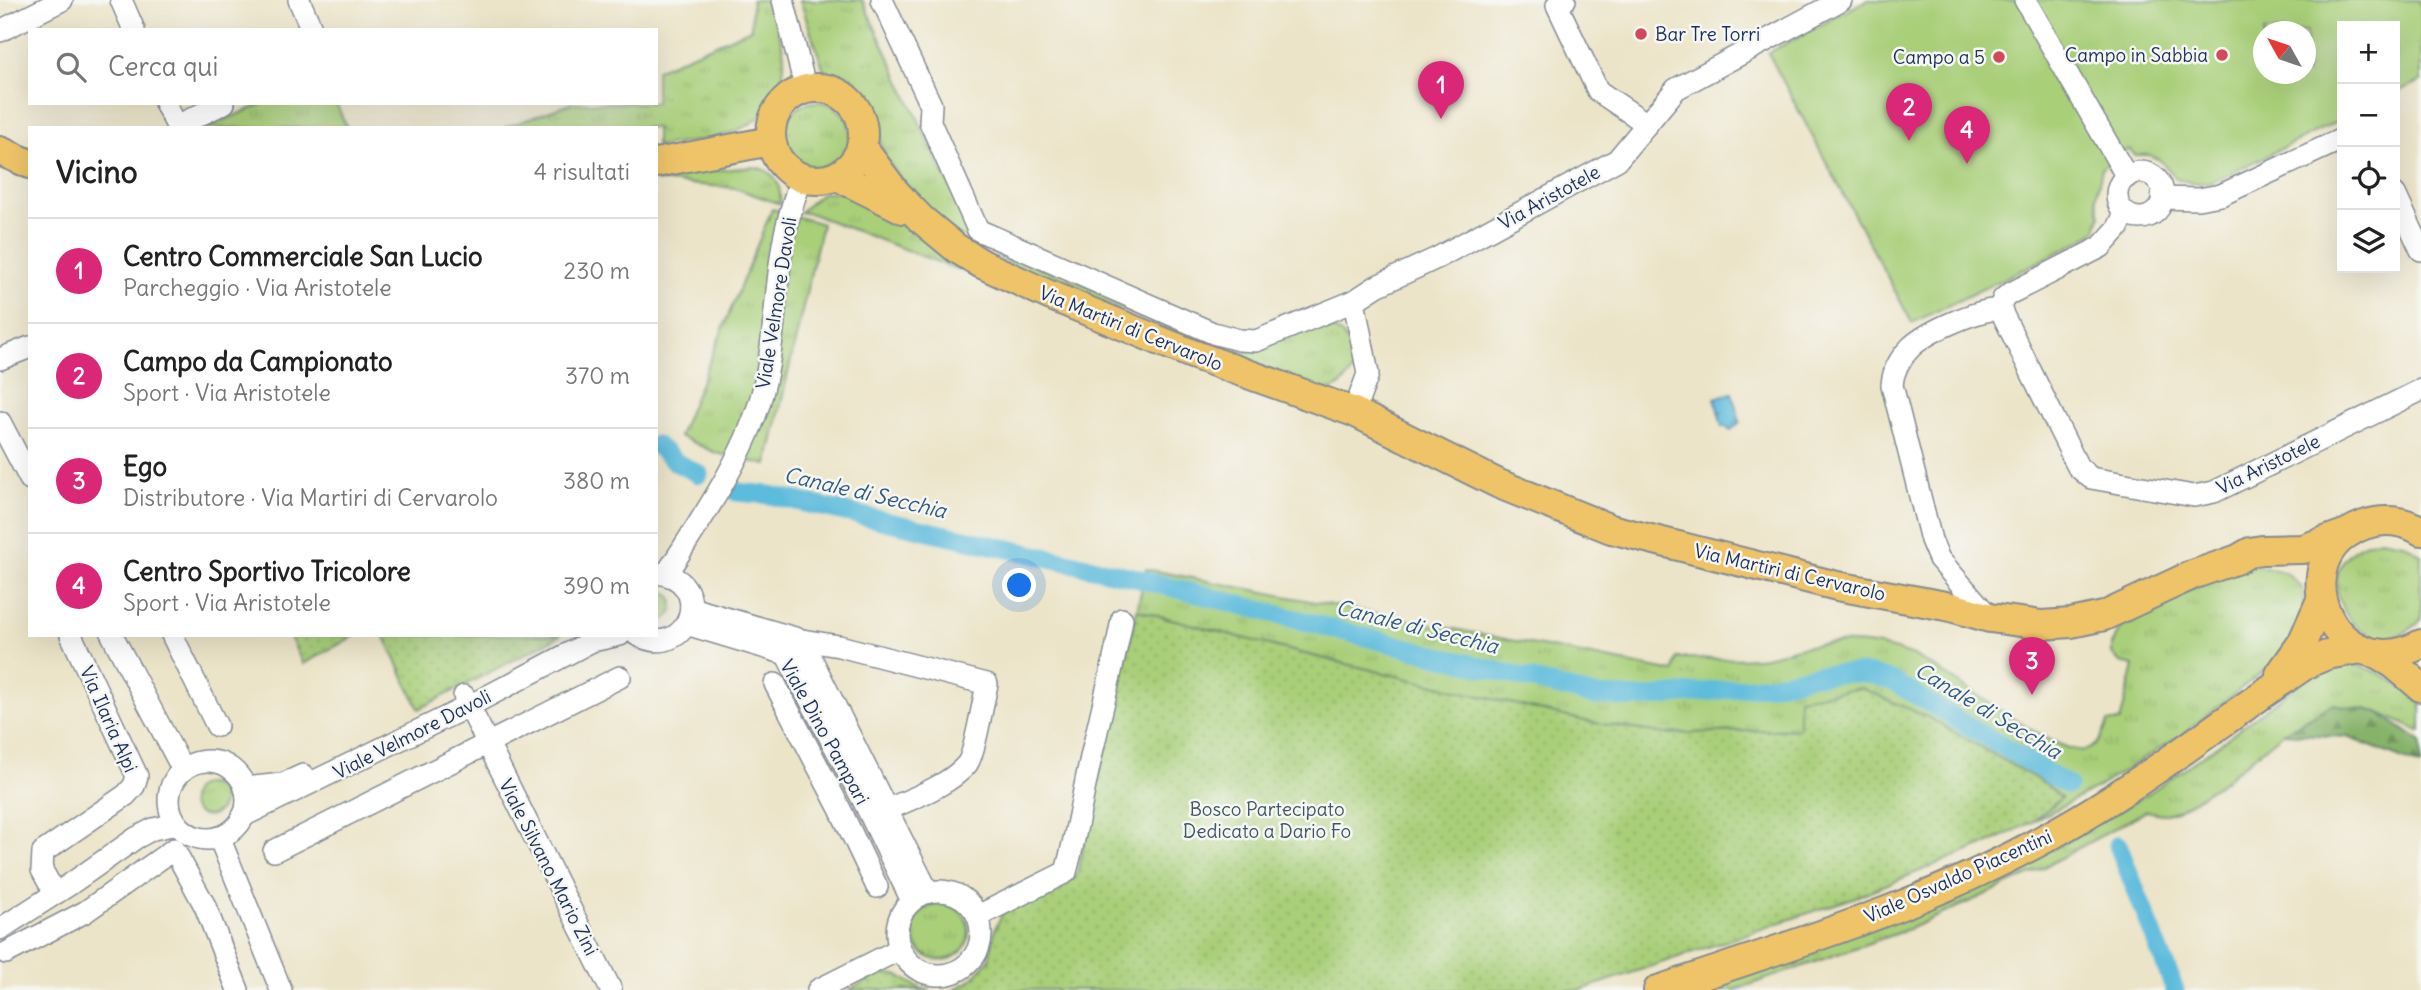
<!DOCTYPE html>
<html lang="it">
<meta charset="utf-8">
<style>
body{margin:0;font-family:Delius,sans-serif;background:#f2f2f2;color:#222}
.controls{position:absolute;right:21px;top:21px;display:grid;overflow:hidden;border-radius:0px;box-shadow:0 7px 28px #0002}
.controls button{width:63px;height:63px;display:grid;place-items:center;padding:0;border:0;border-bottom:2px solid #e0e0e0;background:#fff;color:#222;font:35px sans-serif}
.compass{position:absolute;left:2253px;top:21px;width:63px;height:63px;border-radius:50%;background:#fff;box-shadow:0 7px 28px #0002;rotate:310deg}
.you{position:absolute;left:1020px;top:586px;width:24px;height:24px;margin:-18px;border:5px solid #fff;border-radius:50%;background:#1a73e8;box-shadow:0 0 0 10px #1a73e833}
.badge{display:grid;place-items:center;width:46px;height:46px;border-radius:50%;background:#db2777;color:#fff;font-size:23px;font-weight:700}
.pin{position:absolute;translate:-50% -58px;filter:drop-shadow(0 2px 4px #0008)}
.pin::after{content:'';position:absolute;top:37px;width:24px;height:21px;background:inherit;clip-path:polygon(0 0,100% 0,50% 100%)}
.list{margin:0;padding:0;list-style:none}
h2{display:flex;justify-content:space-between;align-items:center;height:91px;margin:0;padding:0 28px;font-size:30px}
h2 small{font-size:23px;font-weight:400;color:#767676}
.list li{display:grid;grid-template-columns:46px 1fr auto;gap:21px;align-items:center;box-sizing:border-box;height:105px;padding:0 28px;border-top:2px solid #e0e0e0}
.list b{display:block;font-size:26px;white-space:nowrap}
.list p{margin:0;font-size:23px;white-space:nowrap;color:#767676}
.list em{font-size:23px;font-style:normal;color:#767676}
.icon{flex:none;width:38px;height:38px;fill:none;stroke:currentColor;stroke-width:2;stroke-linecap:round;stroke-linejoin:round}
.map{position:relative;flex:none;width:2421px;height:990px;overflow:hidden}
.search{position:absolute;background:#fff;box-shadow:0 7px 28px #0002;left:28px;top:28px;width:630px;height:77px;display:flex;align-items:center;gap:18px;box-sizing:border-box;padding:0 24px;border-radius:0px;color:#767676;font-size:26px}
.panel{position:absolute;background:#fff;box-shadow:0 7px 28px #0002;left:28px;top:126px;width:630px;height:511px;border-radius:0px}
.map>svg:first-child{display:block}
</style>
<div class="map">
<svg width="2421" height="990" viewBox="0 0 2421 990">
<defs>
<pattern id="grass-tufts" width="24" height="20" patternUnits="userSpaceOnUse" patternTransform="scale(1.75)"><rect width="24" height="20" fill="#a9cf79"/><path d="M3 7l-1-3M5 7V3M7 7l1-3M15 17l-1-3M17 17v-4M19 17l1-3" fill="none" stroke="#91b26b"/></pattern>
<pattern id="forest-firs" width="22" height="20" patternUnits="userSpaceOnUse" patternTransform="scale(1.75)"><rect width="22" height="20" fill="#86b269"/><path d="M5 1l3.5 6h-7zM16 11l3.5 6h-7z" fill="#6d915a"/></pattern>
<pattern id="park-dots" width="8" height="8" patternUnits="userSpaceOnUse" patternTransform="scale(1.75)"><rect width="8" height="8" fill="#a9cf79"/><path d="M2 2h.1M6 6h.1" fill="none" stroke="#91b26b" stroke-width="1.8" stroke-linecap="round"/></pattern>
<pattern id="water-ripples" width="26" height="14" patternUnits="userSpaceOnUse" patternTransform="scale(1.75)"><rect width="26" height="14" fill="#5dbbdc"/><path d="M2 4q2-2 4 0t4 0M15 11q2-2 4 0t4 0" fill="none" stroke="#4c98b6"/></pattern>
</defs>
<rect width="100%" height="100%" fill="#f6f6f2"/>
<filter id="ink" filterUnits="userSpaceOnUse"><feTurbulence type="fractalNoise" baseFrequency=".0143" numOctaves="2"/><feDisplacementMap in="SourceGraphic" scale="14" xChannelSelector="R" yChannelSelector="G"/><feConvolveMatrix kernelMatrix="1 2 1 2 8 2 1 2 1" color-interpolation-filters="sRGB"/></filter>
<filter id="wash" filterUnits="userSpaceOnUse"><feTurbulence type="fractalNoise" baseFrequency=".00686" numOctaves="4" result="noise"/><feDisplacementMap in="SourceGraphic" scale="28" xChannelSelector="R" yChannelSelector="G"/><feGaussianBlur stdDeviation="1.57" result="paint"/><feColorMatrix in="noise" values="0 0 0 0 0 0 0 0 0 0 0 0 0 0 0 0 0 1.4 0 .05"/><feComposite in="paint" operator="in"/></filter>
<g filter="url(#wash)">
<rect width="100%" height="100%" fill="#ece4c8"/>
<!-- grass -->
<g fill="url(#grass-tufts)" stroke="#627f6c" stroke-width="2">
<path d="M752,0H768C773,18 783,39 784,58C785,69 782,80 778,90C759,140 701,139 656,147V128H504L572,103H656V70L751,29Z"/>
<path d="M800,0H862L968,225L1000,251L1246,351C1264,345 1301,328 1319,327C1336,325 1354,342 1355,360C1355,373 1340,390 1328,390C1323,390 1316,388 1311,387L1011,265L947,228L899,177L885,157L870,108L857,92L823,68Z"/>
<circle cx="817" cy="135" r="33"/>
<polygon points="265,103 336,103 347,128 205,128"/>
<path d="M753,167C774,169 782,185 780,204L735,188L656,181V176Z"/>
<polygon points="853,191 878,201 982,279 812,214 800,212 822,193"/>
<polygon points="772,209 822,224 767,465 716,453 679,436"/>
<path d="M2380,539L2404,543L2421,555V620C2360,682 2289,558 2380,539Z"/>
<path d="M2257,566L2287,573L2303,589L2304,610L2294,638L2272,664L2182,735L2093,790L2032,822L2061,798L2047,785L1927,717L1800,729L1665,734L1589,722L1296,652L1137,610L1146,569L1674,672L1677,658C1704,658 1731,660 1757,658C1769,658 1782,652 1794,649C1835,639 1874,640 1914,656C1948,671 2056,757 2086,750C2098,747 2104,733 2108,722H2120L2134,666L2120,663L2112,654V645L2119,630L2133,618L2226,572Z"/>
<path d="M656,588L670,595C677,608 671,621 656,622Z"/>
<path d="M2353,664C2383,672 2398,682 2421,703V732L2378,712L2333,704L2283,733L2225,780L2177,811L2162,814L2146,811L2033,873L1909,929L1735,990H1696L2055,848L2149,793L2218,745L2305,679L2330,667Z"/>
<circle cx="207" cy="800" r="16"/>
<circle cx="941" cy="932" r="28"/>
</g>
<!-- forest -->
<polygon fill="url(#forest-firs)" stroke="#507064" stroke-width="2" points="2333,704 2378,712 2421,742 2421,766 2347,737 2283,733"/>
<!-- park -->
<g fill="url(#park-dots)" stroke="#627f6c" stroke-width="2">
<polygon points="1137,610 1296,652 1589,722 1665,734 1799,729 1799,698 1861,688 1927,717 2047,785 2061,798 2032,822 1989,843 1853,898 1581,990 953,990 970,981 989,960 995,928 1004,911 1076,877"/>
<polygon points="289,635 356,635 303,664"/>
<polygon points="384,635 561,635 419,709"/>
<polygon points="881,974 897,975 922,989 931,990 849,990"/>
</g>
<!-- pitch -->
<path fill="#a9cf79" stroke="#627f6c" stroke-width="2" fill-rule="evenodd" d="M1867,0H2419L2421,5V81L2395,94V26H2342V119L2211,183H2192L2176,178L2160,160L2149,155H2135L2129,149L2102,168L2096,197L2100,215L2096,231L2067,248L1912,323L1768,53ZM2264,32H2306V74H2264Z"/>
<!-- water -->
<polygon fill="url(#water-ripples)" stroke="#3c759d" stroke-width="2" points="1732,393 1740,422 1731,430 1725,426 1722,427 1715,398"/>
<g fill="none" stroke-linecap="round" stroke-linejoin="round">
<!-- canal -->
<g stroke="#5dbbdc" stroke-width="19">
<polyline points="656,445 677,463 699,474"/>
<polyline points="736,492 770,495 1128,576 1595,696 1644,698 1769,685 1814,675 1855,673 1873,675 1892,681 2068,785"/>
<polyline points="2118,845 2175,990"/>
</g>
</g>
</g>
<g filter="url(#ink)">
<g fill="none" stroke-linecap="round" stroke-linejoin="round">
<!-- minor casing -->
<g stroke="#848a93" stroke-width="24">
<g id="minor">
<polyline points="121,0 134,30"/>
<polyline points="299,0 312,30"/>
<polyline points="783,0 806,90"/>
<polyline points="882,0 931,105 930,122 978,230 1213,333 1239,340 1256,341 1354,301 1368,374 1354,412"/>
<polyline points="1565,0 1557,5 1598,91 1647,124"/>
<polyline points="2025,0 2127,177"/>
<polyline points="0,31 62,0"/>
<polyline points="165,103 177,126 224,103"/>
<circle cx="2140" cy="195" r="23"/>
<polyline points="2395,194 2421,250"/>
<polyline points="2162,198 2198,199 2221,195 2342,139"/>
<polyline points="2125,213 2118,228 2101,247 2009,294 2003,299 2000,309 2078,467 2091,478 2194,496 2214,492 2421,390"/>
<polyline points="1354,301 1377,286 1439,257 1617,160 1676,89 1841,0"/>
<polyline points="0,359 30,347"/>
<polyline points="0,422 30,479"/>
<path d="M667,573C700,521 746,455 762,394C776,342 774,287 785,234C789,215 795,196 801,178"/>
<polyline points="691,608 802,640 928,892"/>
<path d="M1990,618L1939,559L1931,540L1892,385C1893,370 1900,358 1911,347C1928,331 1976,310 2000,309"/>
<polyline points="686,624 786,654 862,798 912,901"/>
<polyline points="112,635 183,770"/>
<polyline points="172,635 217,726"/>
<path d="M637,635C691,663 716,578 656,573"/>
<path d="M802,640L839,646L987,684C984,698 974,756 967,764C950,785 911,799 886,810"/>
<polyline points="775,684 840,809 877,887"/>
<polyline points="464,696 611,990"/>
<circle cx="208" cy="800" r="39"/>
<polyline points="245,788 283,784 303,775"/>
<polyline points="243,816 469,706 592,641 620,635"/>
<polyline points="219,837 281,990"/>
<polyline points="274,851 620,677"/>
<polyline points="49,883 42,870 43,852 126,795 134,786 137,776 71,635"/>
<circle cx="939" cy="933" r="42"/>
<path d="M978,916L1066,872C1078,829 1084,784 1095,740C1104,699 1115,660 1122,619"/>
<polyline points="0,929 69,885 136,838 153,829 177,824"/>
<polyline points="6,953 85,912 174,849 205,906 238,990"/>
<polyline points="818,990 900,949"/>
</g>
</g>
<!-- major casing -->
<g stroke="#848a93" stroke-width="32">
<g id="major">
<circle cx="817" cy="134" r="46"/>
<polyline points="861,146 896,193 921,219 956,248 982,264 1049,295 1192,354 1354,412 1499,484 1611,529 1837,586 1951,607 1990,618 2042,625 2071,623 2104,616 2192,575 2238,559 2250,552 2262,550 2303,549 2350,532"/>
<polyline points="0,151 30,164"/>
<polyline points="656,163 771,141"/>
<polyline points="837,176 903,209"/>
<path d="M2421,531C2404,520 2383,518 2364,525C2276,558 2335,691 2421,644"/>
<polyline points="2376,653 2395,665 2421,687"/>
<polyline points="2280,674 2302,643 2321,600"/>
<path d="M1658,990C1791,945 1930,904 2053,834C2143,784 2223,720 2308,663L2327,655L2362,649"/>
</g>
</g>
<!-- minor -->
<use href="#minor" stroke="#fff" stroke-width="21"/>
<!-- major -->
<use href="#major" stroke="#efc469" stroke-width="28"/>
</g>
</g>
<!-- markers -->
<g fill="#d1495b" stroke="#f6f6f2" stroke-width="2.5">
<circle cx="1641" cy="34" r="7"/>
<circle cx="2222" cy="55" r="7"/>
<circle cx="1999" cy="57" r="7"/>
</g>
<g text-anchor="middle" stroke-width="5" stroke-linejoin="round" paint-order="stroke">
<!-- poi labels -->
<g font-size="19" fill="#1b2f5e" stroke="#f6f6f2" text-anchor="end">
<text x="1655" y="41" text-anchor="start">Bar Tre Torri</text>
<text x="2208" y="62">Campo in Sabbia</text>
<text x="1985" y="64">Campo a 5</text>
</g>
<!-- street labels -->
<g font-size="19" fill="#1b2f5e" stroke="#f6f6f2">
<text transform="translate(1549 197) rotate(-29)" y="7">Via Aristotele</text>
<text transform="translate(776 303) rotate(-81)" y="7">Viale Velmore Davoli</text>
<text transform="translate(1131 328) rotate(22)" y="7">Via Martiri di Cervarolo</text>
<text transform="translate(2268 464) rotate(-26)" y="7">Via Aristotele</text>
<text transform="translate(1790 572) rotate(13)" y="7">Via Martiri di Cervarolo</text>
<text transform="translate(109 719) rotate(66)" y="7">Via Ilaria Alpi</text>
<text transform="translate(825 732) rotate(61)" y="7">Viale Dino Pampari</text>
<text transform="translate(412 734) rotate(-27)" y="7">Viale Velmore Davoli</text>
<text transform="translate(549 867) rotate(63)" y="7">Viale Silvano Mario Zini</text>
<text transform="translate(1958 876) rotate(-24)" y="7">Viale Osvaldo Piacentini</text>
</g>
<!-- park labels -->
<g font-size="19" fill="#3e5765" stroke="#f6f6f2">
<text x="1267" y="816">Bosco Partecipato<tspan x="1267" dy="22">Dedicato a Dario Fo</tspan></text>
</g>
<!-- water labels -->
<g font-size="21" font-style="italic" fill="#2f5984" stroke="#f6f6f2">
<text transform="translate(865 493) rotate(13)" y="7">Canale di Secchia</text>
<text transform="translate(1417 627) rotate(14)" y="7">Canale di Secchia</text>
<text transform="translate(1988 711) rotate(31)" y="7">Canale di Secchia</text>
</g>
</g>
</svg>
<div class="controls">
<button>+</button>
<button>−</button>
<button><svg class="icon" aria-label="locate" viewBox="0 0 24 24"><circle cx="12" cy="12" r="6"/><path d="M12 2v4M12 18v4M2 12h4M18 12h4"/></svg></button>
<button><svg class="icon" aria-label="layers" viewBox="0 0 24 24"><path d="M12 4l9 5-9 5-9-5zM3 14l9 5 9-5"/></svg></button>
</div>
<svg class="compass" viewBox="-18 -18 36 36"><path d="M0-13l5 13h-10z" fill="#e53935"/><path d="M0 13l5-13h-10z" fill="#767676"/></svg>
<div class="you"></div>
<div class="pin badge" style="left:1441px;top:119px">1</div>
<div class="pin badge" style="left:1909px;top:141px">2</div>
<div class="pin badge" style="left:2032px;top:695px">3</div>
<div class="pin badge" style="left:1967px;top:164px">4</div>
<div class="search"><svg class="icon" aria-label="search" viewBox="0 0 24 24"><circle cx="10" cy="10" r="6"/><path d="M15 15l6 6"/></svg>Cerca qui</div>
<section class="panel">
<h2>Vicino<small>4 risultati</small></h2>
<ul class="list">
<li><span class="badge">1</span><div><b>Centro Commerciale San Lucio</b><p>Parcheggio · Via Aristotele</p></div><em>230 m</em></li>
<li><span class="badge">2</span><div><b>Campo da Campionato</b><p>Sport · Via Aristotele</p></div><em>370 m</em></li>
<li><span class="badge">3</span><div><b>Ego</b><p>Distributore · Via Martiri di Cervarolo</p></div><em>380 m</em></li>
<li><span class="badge">4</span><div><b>Centro Sportivo Tricolore</b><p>Sport · Via Aristotele</p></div><em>390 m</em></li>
</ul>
</section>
</div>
